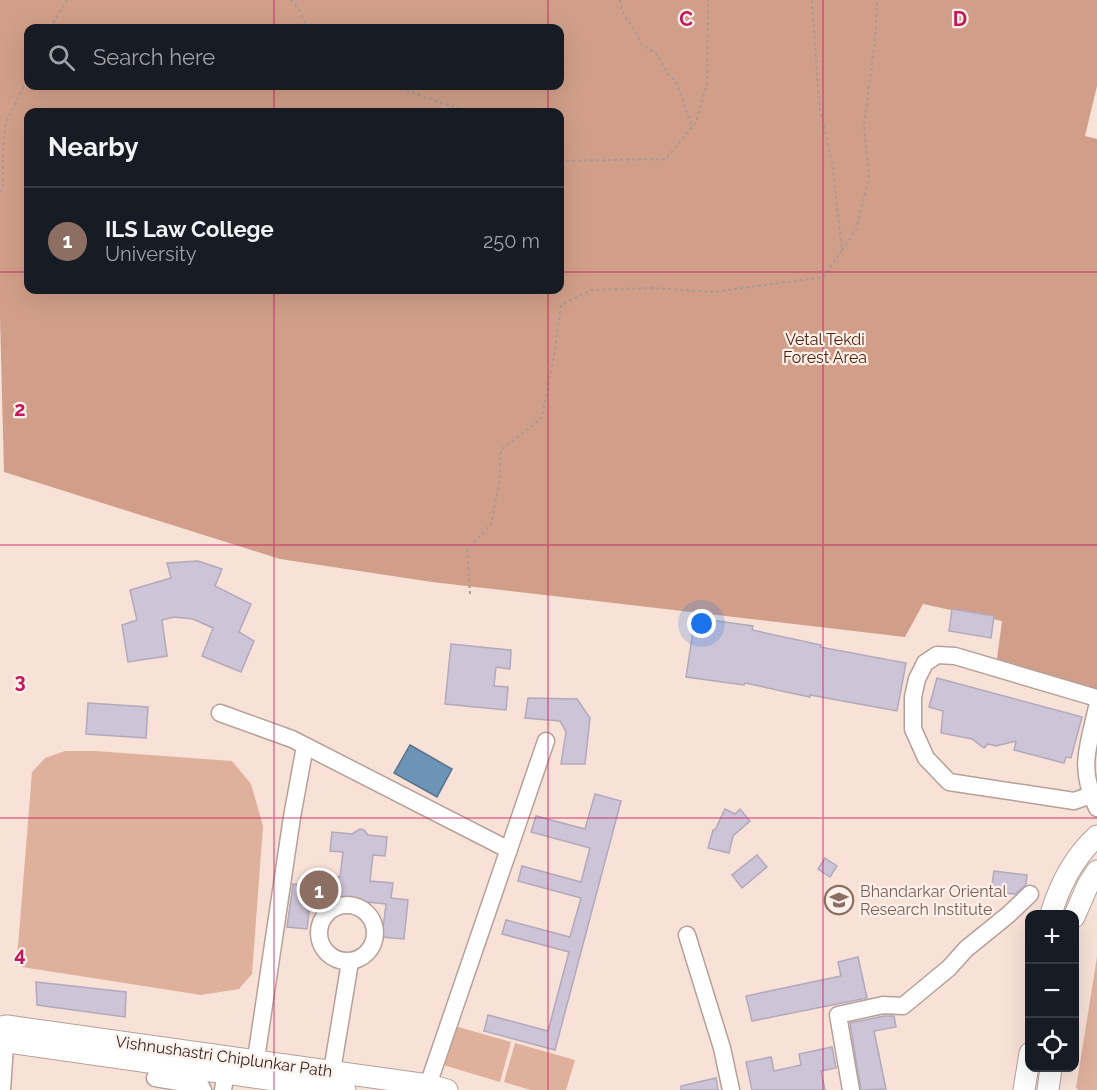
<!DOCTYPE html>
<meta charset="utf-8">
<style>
body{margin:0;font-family:Raleway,sans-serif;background:#20242c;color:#f1f3f6}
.controls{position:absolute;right:18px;bottom:18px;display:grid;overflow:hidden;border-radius:12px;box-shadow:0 6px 24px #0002}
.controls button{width:54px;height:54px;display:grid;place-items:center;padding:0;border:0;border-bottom:2px solid #363941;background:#171b24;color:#f1f3f6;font:30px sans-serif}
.you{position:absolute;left:702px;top:624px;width:21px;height:21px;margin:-15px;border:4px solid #fff;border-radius:50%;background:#1a73e8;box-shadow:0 0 0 9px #1a73e833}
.badge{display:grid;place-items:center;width:39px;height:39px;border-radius:50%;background:#0b8043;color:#fff;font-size:20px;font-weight:700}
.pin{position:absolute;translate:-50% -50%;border:3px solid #fff;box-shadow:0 2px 6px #0006}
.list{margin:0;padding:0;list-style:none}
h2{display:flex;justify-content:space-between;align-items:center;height:78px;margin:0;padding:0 24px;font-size:26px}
h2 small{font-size:20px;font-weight:400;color:#9ea1a6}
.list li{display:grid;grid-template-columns:39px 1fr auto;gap:18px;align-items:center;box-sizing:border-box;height:108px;padding:0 24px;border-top:2px solid #363941}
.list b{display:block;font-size:22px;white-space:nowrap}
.list p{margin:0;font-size:20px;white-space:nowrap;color:#9ea1a6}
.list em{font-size:20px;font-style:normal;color:#9ea1a6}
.icon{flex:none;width:33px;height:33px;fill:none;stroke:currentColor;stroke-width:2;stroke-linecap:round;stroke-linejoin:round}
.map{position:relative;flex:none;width:1097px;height:1090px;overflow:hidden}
.search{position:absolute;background:#171b24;box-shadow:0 6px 24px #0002;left:24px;top:24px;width:540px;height:66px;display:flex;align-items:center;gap:15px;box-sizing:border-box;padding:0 21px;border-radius:12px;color:#9ea1a6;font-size:22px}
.panel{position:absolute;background:#171b24;box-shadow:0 6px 24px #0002;left:24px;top:108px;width:540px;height:186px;border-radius:12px}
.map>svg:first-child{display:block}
</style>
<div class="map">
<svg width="1097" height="1090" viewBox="0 0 1097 1090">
<rect width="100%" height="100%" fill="#f8e1d7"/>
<!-- green -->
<g fill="#dfb09c">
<polygon points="65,751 95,751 232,761 251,784 263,826 252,974 239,989 201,995 22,967 17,959 32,772 45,758"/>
<polygon points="1097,957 1097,1090 1079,1090 1076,1088"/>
<polygon points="451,1025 511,1042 500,1082 440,1064"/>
<polygon points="515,1043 575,1060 566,1090 531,1090 504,1082"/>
</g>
<!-- forest -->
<path fill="#d19f89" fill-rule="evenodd" d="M0,0H1097V86L1085,136L1097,139V692L997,659L1002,621L923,604L905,637L432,582L280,559L4,472L0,318ZM28,28H560V86H28ZM28,112H560V290H28Z"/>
<!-- water -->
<polygon fill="#6c94b6" stroke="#5a738a" stroke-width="1.5" points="410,745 452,769 437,797 394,773"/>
<!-- building -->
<g fill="#cec4d7" stroke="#b2a9bc" stroke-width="1.5">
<polygon points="198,561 222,569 215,586 251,604 239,632 254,641 241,672 202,656 213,628 193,619 174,617 162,620 167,656 128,662 122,625 137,620 130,590 171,578 167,563"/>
<polygon points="952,609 994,616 991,638 949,631"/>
<polygon points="695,618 753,626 752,630 821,645 820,647 906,663 897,711 810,695 810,697 745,683 744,685 686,677"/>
<polygon points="451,644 511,650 510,669 496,667 494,686 508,687 506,710 445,704"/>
<polygon points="937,678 1082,717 1071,758 1066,757 1064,763 1014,750 1016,741 996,746 988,744 984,748 972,739 941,733 943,711 929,707"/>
<polygon points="528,698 577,699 590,718 585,764 561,764 566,732 560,721 525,718"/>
<polygon points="88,703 148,707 146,738 86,734"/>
<polygon points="595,794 621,801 555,1050 484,1031 488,1015 548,1031 569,952 502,934 506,920 570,937 581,898 518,881 522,866 581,882 590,848 531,832 536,816 585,829"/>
<polygon points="725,809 735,814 740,809 750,821 733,836 729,853 708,848 713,830 715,830"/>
<polygon points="360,829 364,830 368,835 387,837 385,856 373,855 370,881 393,883 391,898 408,900 404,939 382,937 386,904 367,902 367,905 337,902 337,898 311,896 307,929 287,927 293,884 314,886 315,875 340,877 343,852 330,851 332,832 352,834"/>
<polygon points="757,855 767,867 742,888 732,875"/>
<polygon points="825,858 837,866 830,877 818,869"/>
<polygon points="994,871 1027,875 1026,885 1015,894 991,892"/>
<polygon points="858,957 867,998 752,1021 746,996 841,976 838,962"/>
<polygon points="36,982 126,992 125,1017 37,1005"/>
<polygon points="884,1016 894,1016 896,1027 874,1031 886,1089 861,1090 850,1023"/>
<polygon points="832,1047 836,1068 821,1071 825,1090 752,1090 746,1062 771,1057 774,1071 801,1065 799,1054"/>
<polygon points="716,1078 718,1090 681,1090 681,1086"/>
</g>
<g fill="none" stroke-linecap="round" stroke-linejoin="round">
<!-- minor casing -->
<g stroke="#b6a097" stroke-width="19">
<g id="minor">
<path d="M1097,707C1088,748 1078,767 1097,808"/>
<polyline points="220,713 292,739 509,850"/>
<polyline points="1091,795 1074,801 949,782 926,758 913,729 913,697 917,679 925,663 937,655 955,656 1097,698"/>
<circle cx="347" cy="933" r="28"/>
<polyline points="687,935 722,1048 731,1090"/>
<polyline points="256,1059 292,817 305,746"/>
<polyline points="332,1071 350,962"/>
<polyline points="155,1078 201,1086 203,1090"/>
<polyline points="428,1085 546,741"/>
<polyline points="2,1090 6,1031"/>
<polyline points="223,1090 226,1073"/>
<polyline points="851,1090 838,1015 883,1005 903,1006 949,968 966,949 1008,915 1030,894"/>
</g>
</g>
<!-- major casing -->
<g stroke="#b6a097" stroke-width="23">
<g id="major">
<path d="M1051,914C1060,884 1073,858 1097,836"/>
<polyline points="1074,917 1088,885 1097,871"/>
<polyline points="0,1027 7,1026 428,1085 447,1090"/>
<polyline points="0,1041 345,1090"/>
<polyline points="1024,1090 1030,1053"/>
<polyline points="1048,1090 1051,1068"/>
</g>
</g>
<!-- path -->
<g stroke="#ac9a92" stroke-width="2" stroke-dasharray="3 3" stroke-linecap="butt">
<polyline points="291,0 299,10 308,28"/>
<path d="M620,0C621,18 636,27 641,44L656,53L668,74L676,82L692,126"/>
<polyline points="50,28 67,0"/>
<polyline points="395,86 447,105 476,112"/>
<polyline points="560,161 666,159 696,122 707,83 708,0"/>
<polyline points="0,192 3,188 3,147 6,122 28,78"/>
<polyline points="842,250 856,230 869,178 864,126 876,33 877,0"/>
<polyline points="470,594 467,550 491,524 499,484 501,450 542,418 555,349 561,305 591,290 652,288 714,292 824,277 842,250 832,163 819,104 812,0"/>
</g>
<!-- minor -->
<use href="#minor" stroke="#fff" stroke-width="16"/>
<!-- major -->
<use href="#major" stroke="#fff" stroke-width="21"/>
</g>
<!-- grid -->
<path fill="none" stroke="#c2185b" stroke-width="1.5" stroke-opacity="0.55" d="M274,0V28M548,0V28M823,0V1090M274,86V112M548,86V112M0,272H28M560,272H1097M274,290V1090M548,290V1090M0,545H1097M0,818H1097"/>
<!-- icons -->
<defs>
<g id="university-ring" transform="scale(1.5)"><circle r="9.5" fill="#fff0ea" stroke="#8d6e63" stroke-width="1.5"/><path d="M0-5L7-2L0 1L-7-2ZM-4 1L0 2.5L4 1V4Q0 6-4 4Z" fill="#8d6e63"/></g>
</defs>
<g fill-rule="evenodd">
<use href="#university-ring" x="839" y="900"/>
</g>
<g text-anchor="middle" stroke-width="4.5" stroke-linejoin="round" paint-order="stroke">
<!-- park labels -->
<g font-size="16" fill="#51220b" stroke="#fff0ea">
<text x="825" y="345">Vetal Tekdi<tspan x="825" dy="18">Forest Area</tspan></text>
</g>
<!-- education labels -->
<g font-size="16" fill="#785e54" stroke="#fff0ea" text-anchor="start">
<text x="860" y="897">Bhandarkar Oriental<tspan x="860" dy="18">Research Institute</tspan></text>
</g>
<!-- street labels -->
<g font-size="16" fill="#2f2622" stroke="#fff0ea">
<text transform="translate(224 1056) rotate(8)" y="6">Vishnushastri Chiplunkar Path</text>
</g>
</g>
<g font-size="20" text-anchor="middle" font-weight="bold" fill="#c2185b" stroke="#fff0ea" stroke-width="4.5" stroke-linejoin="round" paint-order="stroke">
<text x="686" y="26">C</text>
<text x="960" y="26">D</text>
<text x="20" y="416">2</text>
<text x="20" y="688">3</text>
<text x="20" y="961">4</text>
</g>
</svg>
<div class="controls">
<button>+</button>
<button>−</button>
<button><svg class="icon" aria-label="locate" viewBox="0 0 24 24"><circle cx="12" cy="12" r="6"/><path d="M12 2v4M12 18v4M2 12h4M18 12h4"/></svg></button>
</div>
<div class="you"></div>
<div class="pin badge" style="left:319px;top:890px;background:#8d6e63">1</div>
<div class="search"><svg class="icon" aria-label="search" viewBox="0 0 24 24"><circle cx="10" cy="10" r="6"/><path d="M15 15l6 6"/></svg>Search here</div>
<section class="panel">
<h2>Nearby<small></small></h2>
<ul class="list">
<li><span class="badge" style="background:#8d6e63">1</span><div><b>ILS Law College</b><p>University</p></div><em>250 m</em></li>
</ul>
</section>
</div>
